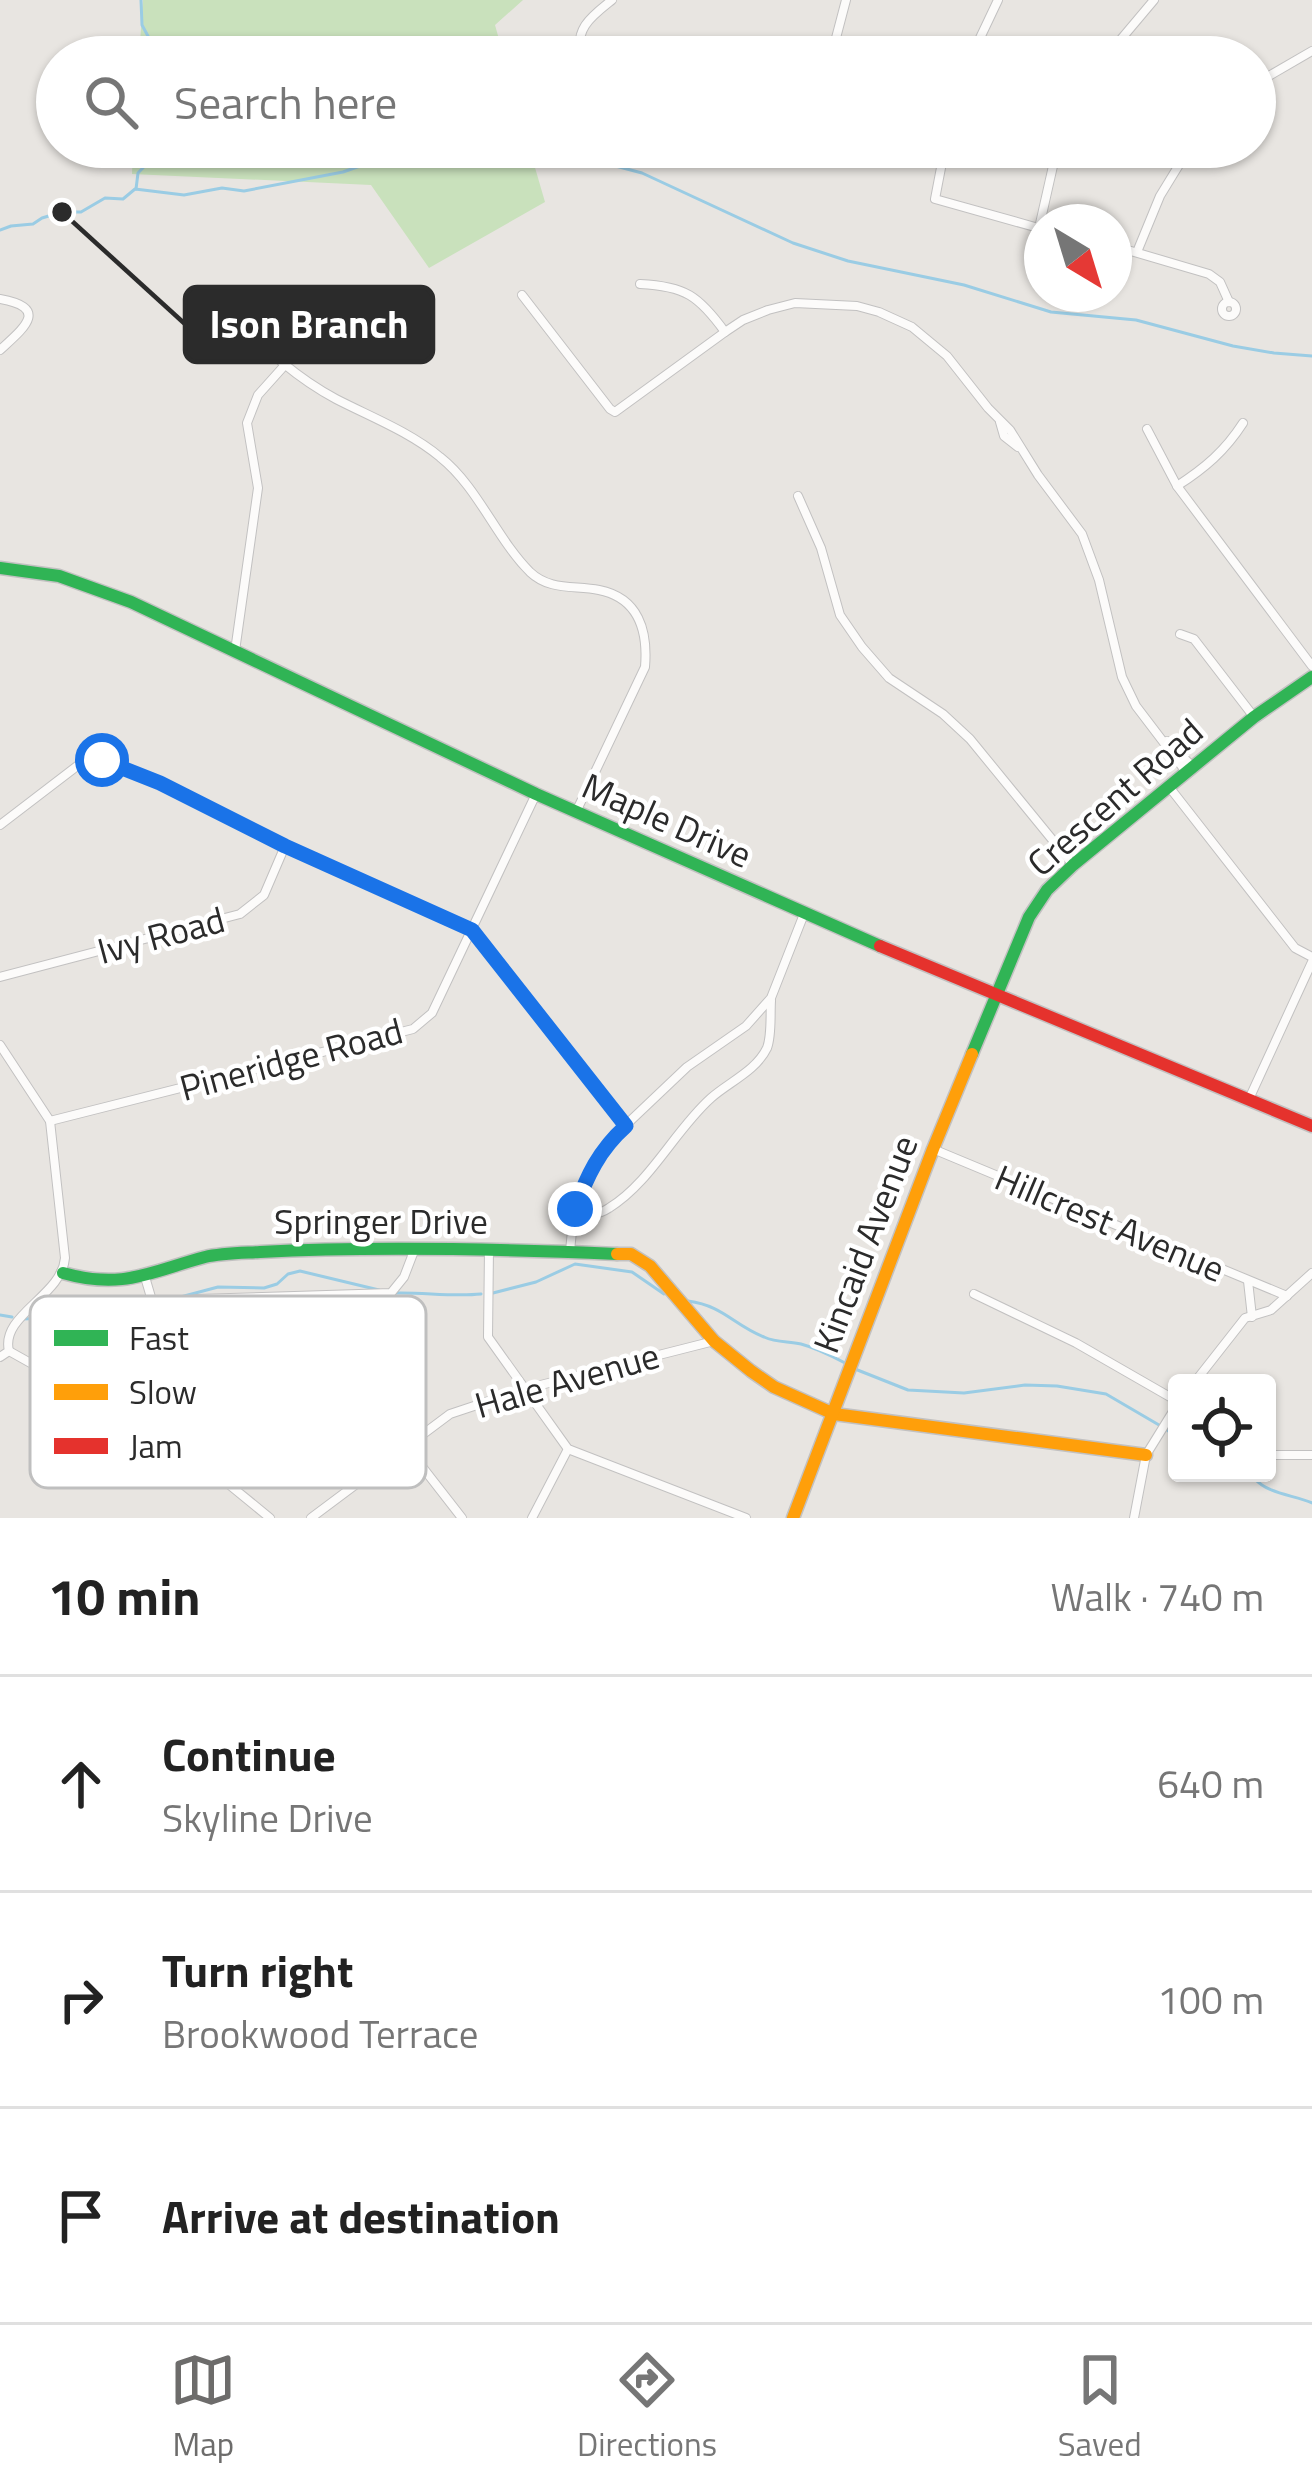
<!DOCTYPE html>
<meta charset="utf-8">
<style>
body{margin:0;font-family:"Titillium Web",sans-serif;background:#f6f6f6;color:#222}
.controls{position:absolute;right:36px;bottom:36px;display:grid;overflow:hidden;border-radius:12px;box-shadow:0 3px 9px #0004}
.controls button{width:108px;height:108px;display:grid;place-items:center;padding:0;border:0;border-bottom:3px solid #e0e0e0;background:#fff;color:#222;font:60px sans-serif}
.compass{position:absolute;left:1024px;top:204px;width:108px;height:108px;border-radius:50%;background:#fff;box-shadow:0 3px 9px #0004;rotate:142deg}
.stop{position:absolute;width:36px;height:36px;margin:-27px;border:9px solid #1a73e8;border-radius:50%;background:#fff}
.stop.end{background:#1a73e8;border-color:#fff;box-shadow:0 3px 12px #0008}
.list{margin:0;padding:0;list-style:none}
h2{display:flex;justify-content:space-between;align-items:center;height:156px;margin:0;padding:0 48px;font-size:51px}
h2 small{font-size:39px;font-weight:400;color:#767676}
.list li{display:grid;grid-template-columns:78px 1fr auto;gap:36px;align-items:center;box-sizing:border-box;height:216px;padding:0 48px;border-top:3px solid #e0e0e0}
.list b{display:block;font-size:45px;white-space:nowrap}
.list p{margin:0;font-size:39px;white-space:nowrap;color:#767676}
.list em{font-size:39px;font-style:normal;color:#767676}
.icon{flex:none;width:66px;height:66px;fill:none;stroke:currentColor;stroke-width:2;stroke-linecap:round;stroke-linejoin:round}
.map{position:relative;flex:none;width:1312px;height:1518px;overflow:hidden}
.search{position:absolute;background:#fff;box-shadow:0 3px 9px #0004;left:36px;right:36px;top:36px;height:132px;display:flex;align-items:center;gap:30px;box-sizing:border-box;padding:0 42px;border-radius:66px;color:#767676;font-size:45px}
.sheet{height:804px;background:#fff}
nav{display:flex;justify-content:space-around;align-items:center;box-sizing:border-box;height:168px;border-top:3px solid #e0e0e0;background:#fff;font-size:33px;color:#767676}
nav a{display:grid;justify-items:center;gap:6px}
nav .on{color:#6d6c6b}
.map>svg:first-child{display:block}
</style>
<div class="map">
<svg width="1312" height="1518" viewBox="0 0 1312 1518">
<rect width="100%" height="100%" fill="#e8e5e1"/>
<!-- green -->
<g fill="#c9e1bc">
<polygon points="143,0 523,0 495,25 504,57 139,57"/>
<polygon points="133,147 529,147 545,202 429,268 371,185 132,174"/>
</g>
<g fill="none" stroke-linecap="round" stroke-linejoin="round">
<!-- stream -->
<g stroke="#9acce4" stroke-width="3">
<polyline points="141,0 142,25 149,38 149,57"/>
<polyline points="136,189 138,173 163,147"/>
<polyline points="0,230 11,226 33,224 42,218 62,212 81,212 105,198 123,199 135,189 184,195 222,188 244,191 343,172 360,166 469,155 547,154 608,164 642,173 793,243 848,261 964,285 1051,312 1136,320 1233,346 1274,353 1312,356"/>
<path d="M394,1293C423,1292 452,1297 481,1294"/>
<polyline points="493,1293 536,1282 575,1264 632,1272 664,1294"/>
<path d="M688,1301C724,1306 732,1324 764,1337C777,1343 788,1341 801,1344C816,1348 832,1356 845,1363"/>
<polyline points="158,1303 218,1287 264,1288 277,1284 288,1274 300,1271 379,1290"/>
<polyline points="0,1315 12,1317"/>
<polyline points="21,1319 79,1317 148,1305"/>
<polyline points="855,1369 908,1390 964,1393 1025,1385 1057,1386 1106,1394 1159,1425"/>
<polyline points="1165,1428 1177,1439"/>
<path d="M1236,1473L1255,1479C1268,1494 1294,1495 1312,1503"/>
</g>
<!-- street casing -->
<g stroke="#c2c1c1" stroke-width="10">
<g id="street">
<path d="M581,57C574,28 592,16 612,0"/>
<polyline points="831,57 846,0"/>
<polyline points="971,57 998,0"/>
<polyline points="1106,57 1154,0"/>
<polyline points="1255,84 1312,51"/>
<polyline points="769,147 779,153 789,147"/>
<polyline points="945,147 935,199 1042,229"/>
<polyline points="1039,228 1053,166 1060,147"/>
<polyline points="1114,246 1209,274 1220,282 1229,302"/>
<polyline points="1137,252 1160,196 1190,147"/>
<path d="M640,284C685,286 699,296 725,332"/>
<polyline points="522,295 610,409 615,412 725,332 743,320 768,310 795,303 857,306 879,312 912,327 947,356 988,408 1010,430 1038,475 1082,534 1099,580 1122,677 1136,706 1187,773"/>
<path d="M0,299C50,308 24,328 0,350"/>
<circle cx="231" cy="311" r="10"/>
<circle cx="1229" cy="309" r="7"/>
<path d="M237,319C267,351 297,378 336,399C371,417 410,432 440,457C478,487 496,538 530,572C550,591 575,585 599,590C639,598 648,631 645,667L576,812"/>
<polyline points="1000,422 1004,436 1018,447"/>
<polyline points="1147,429 1177,486 1312,666"/>
<path d="M1177,486C1205,468 1225,451 1243,423"/>
<polyline points="798,496 821,548 840,615 862,647 889,678 943,714 970,739 1073,865"/>
<polyline points="1180,634 1194,639 1254,717"/>
<polyline points="235,651 258,488 247,423 258,395 284,366"/>
<polyline points="1167,741 1194,768"/>
<polyline points="1170,788 1295,948 1312,957"/>
<polyline points="0,825 81,763 102,761 160,783 285,846 472,930 626,1126"/>
<polyline points="0,977 240,914 264,895 285,846"/>
<path d="M0,1045L50,1121L65,1258C62,1296 0,1315 9,1351L0,1357"/>
<polyline points="1249,1099 1312,962"/>
<polyline points="50,1121 413,1029 432,1013 536,794"/>
<polyline points="933,1149 1287,1296"/>
<path d="M575,1209C587,1216 597,1216 609,1208C651,1182 675,1130 711,1098C729,1082 756,1071 767,1048C772,1035 770,1014 771,1001"/>
<polyline points="489,1249 488,1337 568,1449 746,1518"/>
<polyline points="570,1251 574,1211 594,1162 609,1141 687,1067 746,1026 771,998 804,914"/>
<polyline points="145,1277 153,1304 159,1309 196,1299 391,1293 404,1277 414,1251"/>
<polyline points="1248,1281 1252,1317"/>
<polyline points="974,1294 1076,1343 1177,1401"/>
<polyline points="9,1351 93,1398 139,1444 154,1454 221,1478 270,1518"/>
<polyline points="1194,1383 1245,1318 1271,1310 1312,1273"/>
<polyline points="406,1446 462,1518"/>
<polyline points="1267,1455 1312,1455"/>
<polyline points="311,1518 450,1414 525,1389 714,1341"/>
<polyline points="532,1518 568,1449"/>
<polyline points="1134,1518 1146,1455 1177,1405"/>
</g>
</g>
<!-- fast casing -->
<g stroke="#c2c1c1" stroke-width="15">
<g id="fast">
<polyline points="0,568 59,576 131,602 536,794 880,946"/>
<polyline points="972,1054 1029,917 1047,890 1073,865 1254,717 1312,677"/>
<path d="M63,1273C123,1290 149,1272 205,1257C222,1253 242,1253 260,1252C379,1246 499,1249 617,1254"/>
</g>
</g>
<!-- slow casing -->
<g stroke="#c2c1c1" stroke-width="15">
<g id="slow">
<polyline points="617,1254 631,1254 650,1266 714,1341 751,1371 774,1387 834,1414 1146,1455"/>
<polyline points="793,1518 933,1149 972,1054"/>
</g>
</g>
<!-- jam casing -->
<g stroke="#c2c1c1" stroke-width="15">
<polyline id="jam" points="880,946 1312,1126"/>
</g>
<!-- street -->
<use href="#street" stroke="#fcfbfa" stroke-width="8"/>
<!-- fast -->
<use href="#fast" stroke="#30b455" stroke-width="12"/>
<!-- slow -->
<use href="#slow" stroke="#ff9f0a" stroke-width="12"/>
<!-- jam -->
<use href="#jam" stroke="#e5322d" stroke-width="12"/>
</g>
<g fill="none" stroke-linecap="round" stroke-linejoin="round">
<!-- route -->
<path stroke="#1a73e8" stroke-width="15" d="M102,760L160,783L285,846L472,930L626,1126C599,1150 587,1176 575,1209"/>
</g>
<g text-anchor="middle" stroke-width="9" stroke-linejoin="round" paint-order="stroke">
<!-- street labels -->
<g font-size="36" fill="#2b2b2b" stroke="#fff">
<text transform="translate(1115 797) rotate(-41)" y="13">Crescent Road</text>
<text transform="translate(667 820) rotate(24)" y="13">Maple Drive</text>
<text transform="translate(161 935) rotate(-15)" y="13">Ivy Road</text>
<text transform="translate(291 1059) rotate(-15)" y="13">Pineridge Road</text>
<text x="381" y="1234">Springer Drive</text>
<text transform="translate(1110 1223) rotate(23)" y="13">Hillcrest Avenue</text>
<text transform="translate(865 1244) rotate(-69)" y="13">Kincaid Avenue</text>
<text transform="translate(567 1380) rotate(-16)" y="13">Hale Avenue</text>
</g>
</g>
<!-- legend -->
<rect x="30" y="1296" width="396" height="192" rx="18" fill="#fff" stroke="#bfbfbf" stroke-width="3"/>
<rect x="54" y="1330" width="54" height="16" fill="#30b455"/>
<rect x="54" y="1384" width="54" height="16" fill="#ff9f0a"/>
<rect x="54" y="1438" width="54" height="16" fill="#e5322d"/>
<g font-size="33" fill="#2b2b2b">
<text x="129" y="1350">Fast</text>
<text x="129" y="1404">Slow</text>
<text x="129" y="1458">Jam</text>
</g>
<!-- callouts -->
<path fill="none" stroke="#2b2b2b" stroke-width="4.5" d="M62 212L185 324"/>
<circle fill="#2b2b2b" stroke="#fff" stroke-width="4.5" cx="62" cy="212" r="12"/>
<rect fill="#2b2b2b" stroke="#2b2b2b" stroke-width="4.5" x="185" y="287" width="248" height="75" rx="12"/>
<g font-size="39" text-anchor="middle" font-weight="bold" fill="#fff">
<text x="309" y="338">Ison Branch</text>
</g>
</svg>
<div class="controls">
<button><svg class="icon" aria-label="locate" viewBox="0 0 24 24"><circle cx="12" cy="12" r="6"/><path d="M12 2v4M12 18v4M2 12h4M18 12h4"/></svg></button>
</div>
<svg class="compass" viewBox="-18 -18 36 36"><path d="M0-13l5 13h-10z" fill="#e53935"/><path d="M0 13l5-13h-10z" fill="#767676"/></svg>
<div class="stop" style="left:102px;top:760px"></div>
<div class="stop end" style="left:575px;top:1209px"></div>
<div class="search"><svg class="icon" aria-label="search" viewBox="0 0 24 24"><circle cx="10" cy="10" r="6"/><path d="M15 15l6 6"/></svg>Search here</div>
</div>
<section class="sheet">
<h2>10 min<small>Walk · 740 m</small></h2>
<ul class="list">
<li><svg class="icon" aria-label="ahead" viewBox="0 0 24 24"><path d="M12 20V5M6 11l6-6 6 6"/></svg><div><b>Continue</b><p>Skyline Drive</p></div><em>640 m</em></li>
<li><svg class="icon" aria-label="right" viewBox="0 0 24 24"><path d="M7 20v-9h11M14 6l5 5-5 5"/></svg><div><b>Turn right</b><p>Brookwood Terrace</p></div><em>100 m</em></li>
<li><svg class="icon" aria-label="arrive" viewBox="0 0 24 24"><path d="M6 21V4h12l-3 4 3 4H6"/></svg><div><b>Arrive at destination</b></div></li>
</ul>
</section>
<nav>
<a class="on"><svg class="icon" aria-label="map" viewBox="0 0 24 24"><path d="M3 6l6-2 6 2 6-2v14l-6 2-6-2-6 2zM9 4v14M15 6v14"/></svg>Map</a>
<a><svg class="icon" aria-label="directions" viewBox="0 0 24 24"><path d="M12 3l9 9-9 9-9-9zM9 14v-3h6M13 9l2 2-2 2"/></svg>Directions</a>
<a><svg class="icon" aria-label="saved" viewBox="0 0 24 24"><path d="M7 4h10v16l-5-4-5 4z"/></svg>Saved</a>
</nav>
